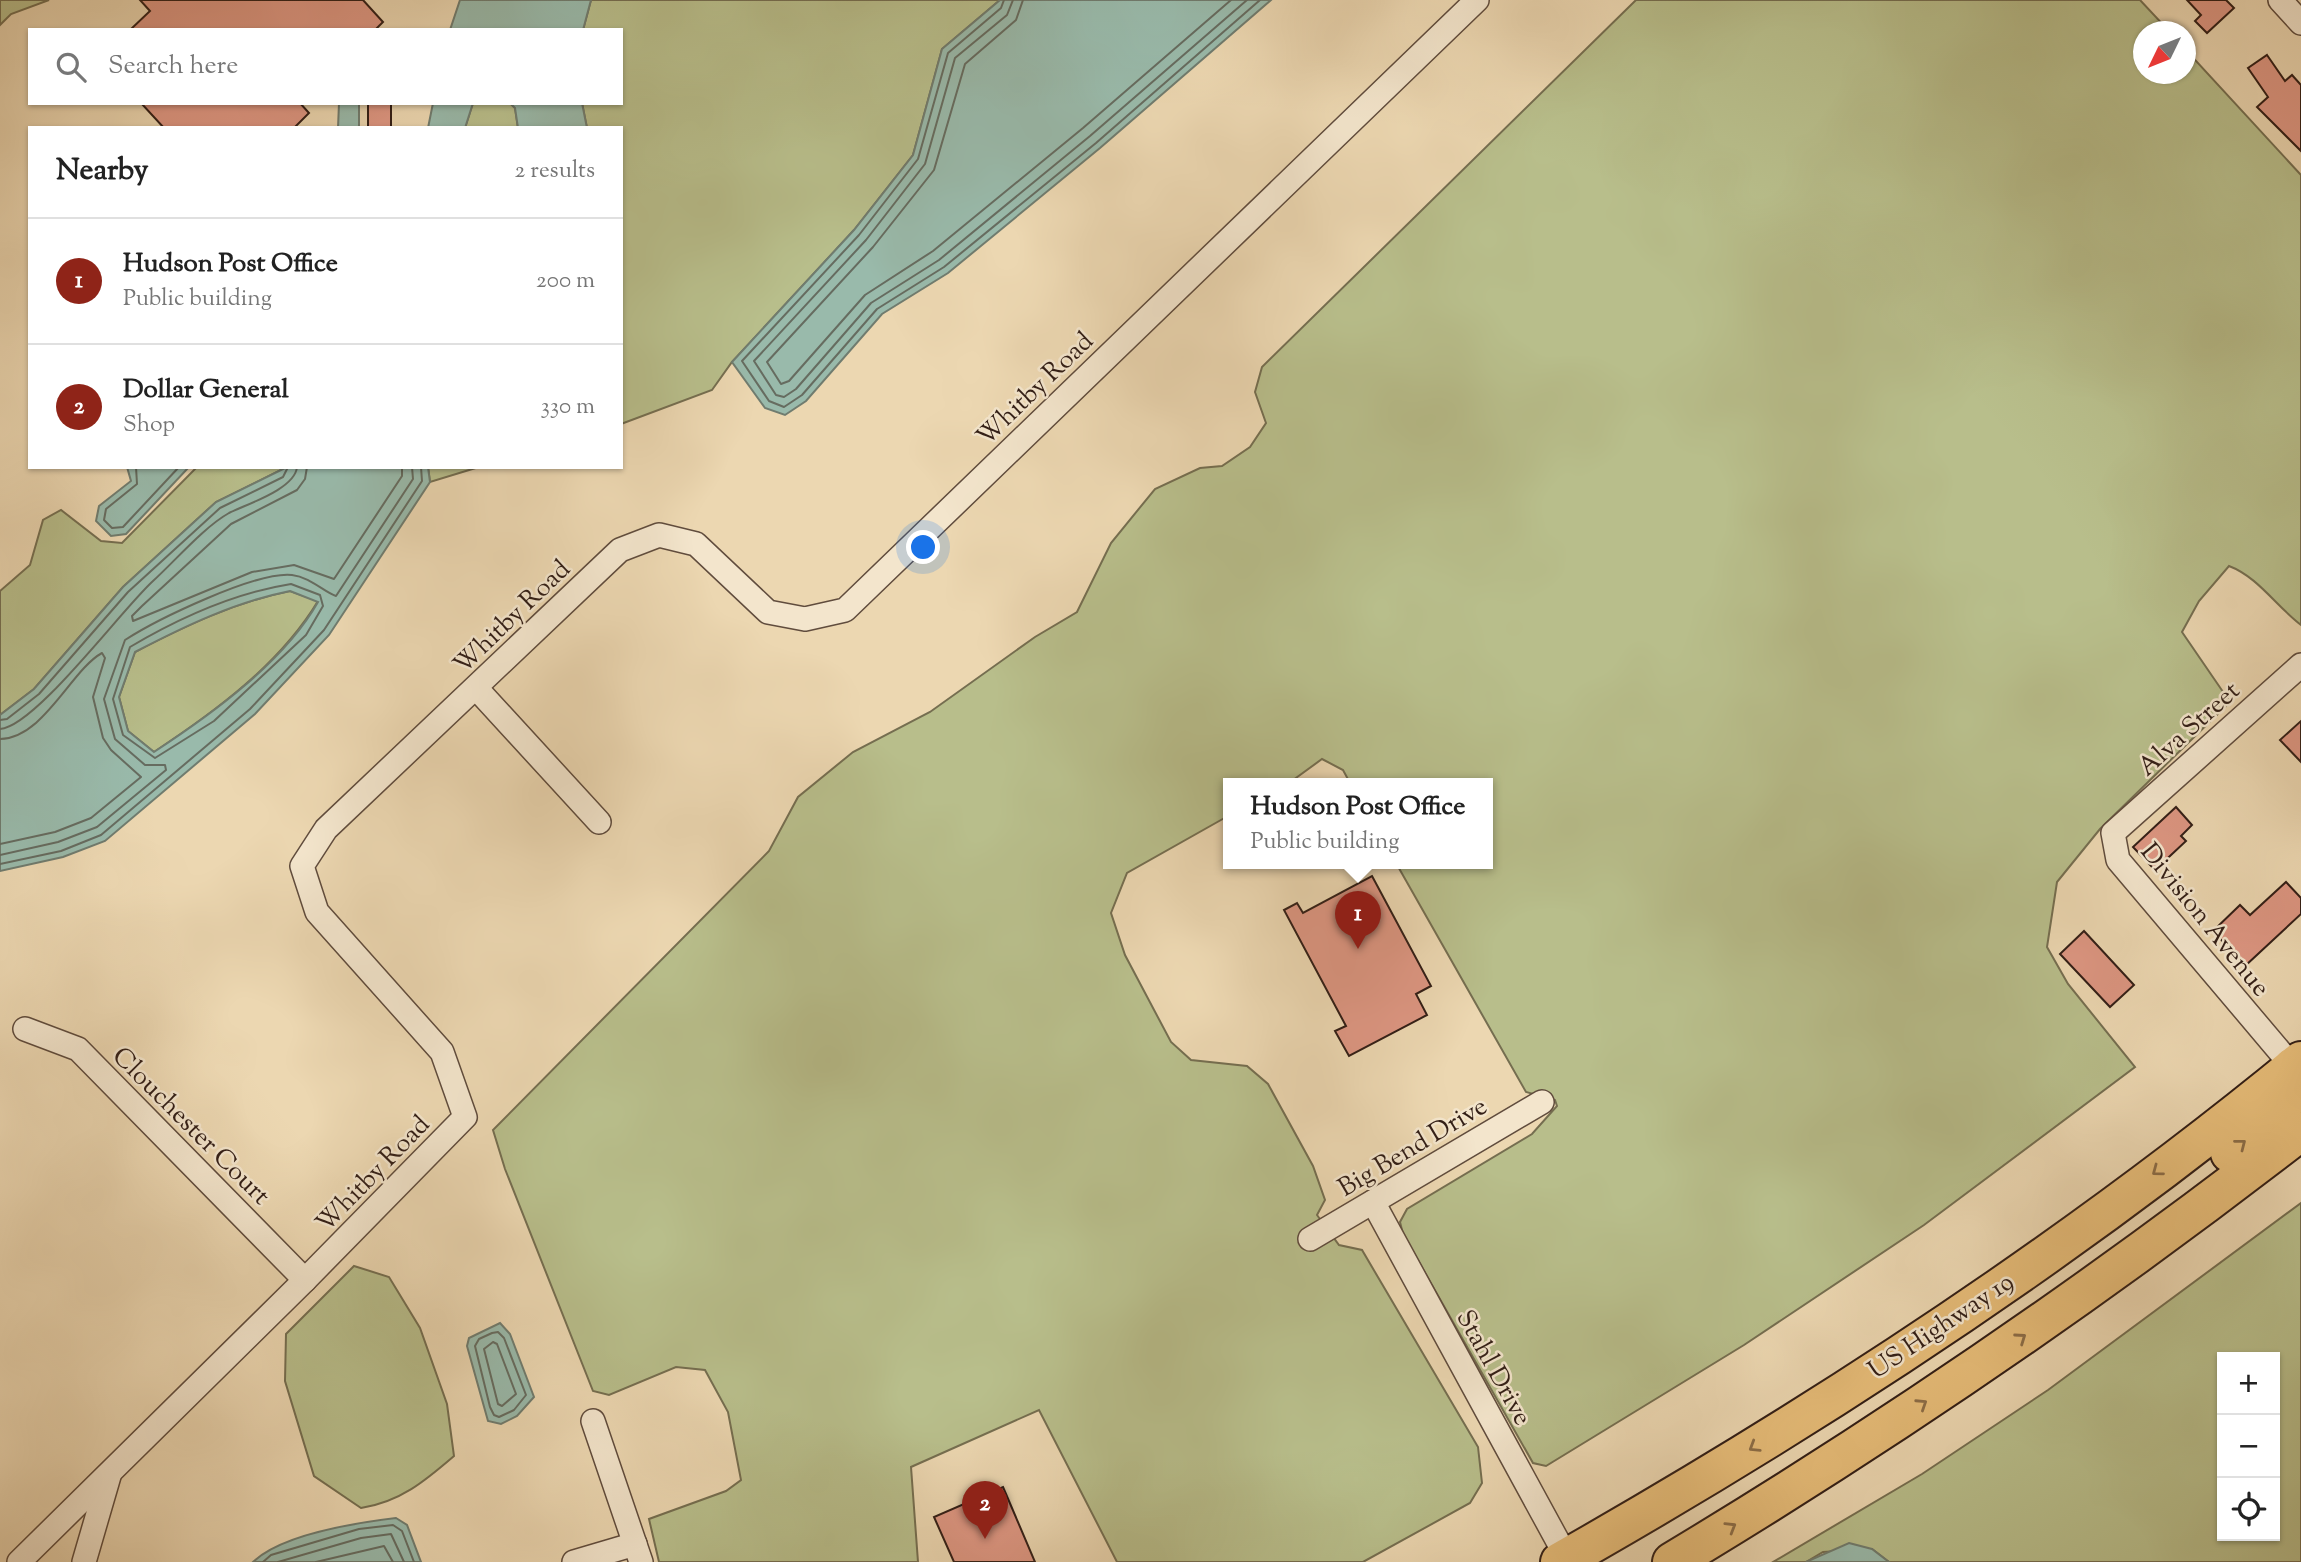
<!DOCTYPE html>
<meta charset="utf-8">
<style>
body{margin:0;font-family:"Sorts Mill Goudy",serif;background:#f2f2f2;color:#222}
.controls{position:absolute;right:21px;bottom:21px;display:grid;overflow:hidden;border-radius:0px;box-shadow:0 2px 5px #0004}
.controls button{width:63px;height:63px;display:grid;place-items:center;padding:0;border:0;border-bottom:2px solid #e0e0e0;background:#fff;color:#222;font:35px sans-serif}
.compass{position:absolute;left:2133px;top:21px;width:63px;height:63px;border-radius:50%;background:#fff;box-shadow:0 2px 5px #0004;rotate:227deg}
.you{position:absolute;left:924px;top:548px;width:24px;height:24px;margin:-18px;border:5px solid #fff;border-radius:50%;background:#1a73e8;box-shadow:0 0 0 10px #1a73e833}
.badge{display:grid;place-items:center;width:46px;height:46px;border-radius:50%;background:#8f2418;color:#fff;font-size:23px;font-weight:700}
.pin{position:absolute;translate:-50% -58px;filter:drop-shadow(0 2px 4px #0008)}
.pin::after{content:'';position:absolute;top:37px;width:24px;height:21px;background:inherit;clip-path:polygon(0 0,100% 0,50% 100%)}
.popup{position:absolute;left:1223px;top:778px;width:270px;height:91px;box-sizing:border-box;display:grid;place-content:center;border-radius:0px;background:#fff;filter:drop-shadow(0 2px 5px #0005);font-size:23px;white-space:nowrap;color:#767676}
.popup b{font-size:26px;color:#222}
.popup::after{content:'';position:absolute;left:50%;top:100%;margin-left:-14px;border:14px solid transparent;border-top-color:#fff}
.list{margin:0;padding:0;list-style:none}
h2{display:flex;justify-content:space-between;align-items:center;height:91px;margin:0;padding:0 28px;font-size:30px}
h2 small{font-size:23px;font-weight:400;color:#767676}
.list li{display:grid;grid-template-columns:46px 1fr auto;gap:21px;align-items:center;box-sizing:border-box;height:126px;padding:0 28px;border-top:2px solid #e0e0e0}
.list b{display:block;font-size:26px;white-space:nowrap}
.list p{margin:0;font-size:23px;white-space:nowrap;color:#767676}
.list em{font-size:23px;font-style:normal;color:#767676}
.icon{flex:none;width:38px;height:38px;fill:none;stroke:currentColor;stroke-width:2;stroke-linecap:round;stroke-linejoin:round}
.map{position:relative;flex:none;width:2301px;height:1562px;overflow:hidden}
.search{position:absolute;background:#fff;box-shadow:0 2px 5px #0004;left:28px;top:28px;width:595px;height:77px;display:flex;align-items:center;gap:18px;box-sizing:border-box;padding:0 24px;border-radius:0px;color:#767676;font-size:26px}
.panel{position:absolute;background:#fff;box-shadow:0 2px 5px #0004;left:28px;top:126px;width:595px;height:343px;border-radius:0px}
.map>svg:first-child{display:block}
</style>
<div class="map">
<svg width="2301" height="1562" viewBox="0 0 2301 1562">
<rect width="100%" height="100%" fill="#ecd7b1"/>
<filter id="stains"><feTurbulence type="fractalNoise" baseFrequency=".00286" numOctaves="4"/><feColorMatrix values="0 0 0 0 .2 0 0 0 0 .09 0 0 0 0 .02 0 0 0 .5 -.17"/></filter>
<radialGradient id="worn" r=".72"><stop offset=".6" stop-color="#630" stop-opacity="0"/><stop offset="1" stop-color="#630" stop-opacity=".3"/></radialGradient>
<!-- green -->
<g fill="#b8be8b" stroke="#756e50" stroke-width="2" fill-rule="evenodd">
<polygon points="0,0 49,0 11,14 0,25"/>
<polygon points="591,0 1000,0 942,49 913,155 854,230 732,362 712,390 621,424 621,128 587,128 582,103 621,103 621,30 583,30"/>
<path d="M1636,0H2140L2169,31L2144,32V74H2186V50L2301,175V625C2276,606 2258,577 2229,566L2199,601L2182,632L2230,702L2100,829L2057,882L2047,947L2068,984L2135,1067L1924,1225L1744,1345L1546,1466L1533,1463L1403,1234L1400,1222L1407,1209L1532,1134L1557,1106L1555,1100L1526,1092L1396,863H1488V783H1350L1343,770L1322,759L1289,783H1228V816L1127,873L1111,913L1125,955L1171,1042L1191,1060L1247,1066L1268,1084L1313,1166L1325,1200L1317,1215L1339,1245L1362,1250L1478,1447L1482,1483L1470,1503L1363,1562H1117L1039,1410L911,1467L918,1562H659L649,1519L726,1491L741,1480L728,1412L705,1370L676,1367L609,1395L593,1391L505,1169L493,1130L769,851L798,797L853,752L930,712L1035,637L1077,612L1111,543L1155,489L1200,468L1222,466L1250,447L1266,423L1255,392L1262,367Z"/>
<polygon points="473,103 510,103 515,108 518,128 465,128"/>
<polygon points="197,467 287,467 216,502 123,587 34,689 0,715 0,591 30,565 43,520 61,510 101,541 122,543"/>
<polygon points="428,467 479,467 430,482"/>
<path d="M290,591L318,601C280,664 215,712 154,752L128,731L119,697L135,652C185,626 235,602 290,591Z"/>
<path d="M2301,1203V1562H1889L1872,1549L1823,1552L1806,1562H1773L1922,1474L2048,1390ZM2222,1357H2275V1536H2222Z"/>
<path d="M354,1266L389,1277L420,1328L447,1404L454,1456C425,1481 400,1502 361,1508L314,1476L285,1381L286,1334Z"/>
</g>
<!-- water -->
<g fill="#99baab" stroke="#707c6f" stroke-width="2" fill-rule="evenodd">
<polygon points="460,0 591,0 583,30 450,30"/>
<polygon points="1000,0 1271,0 1100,148 948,273 882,314 806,401 785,415 765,408 732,362 854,230 913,155 942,49"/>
<polygon points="339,103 359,103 359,128 338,128"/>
<polygon points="433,103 473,103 465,128 428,128"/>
<polygon points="510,103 582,103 587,128 518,128 515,108"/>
<polygon points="127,467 189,467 126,534 111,536 96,521 99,506 131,481"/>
<path d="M287,467H428L430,482L329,635L255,714L105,841L63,857L0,871V715L34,689L123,587L216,502ZM290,591L318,602C284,662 212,714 154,752L128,731L119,697L135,652C185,626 235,602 290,591Z"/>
<polygon points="500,1323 510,1334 534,1397 517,1416 501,1424 488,1421 467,1346 469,1338"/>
<path d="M396,1518L407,1525L421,1562H253C282,1534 355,1523 396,1518Z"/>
<polygon points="1849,1543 1872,1549 1889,1562 1806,1562"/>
</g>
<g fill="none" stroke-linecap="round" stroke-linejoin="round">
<!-- shore -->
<g stroke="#666c60" stroke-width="2">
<polyline points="1004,0 1001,8 948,53 918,159 859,235 742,361 769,401 784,407 802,395 877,309 944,267 1096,143 1260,0"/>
<polyline points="1013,0 1007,15 955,58 925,164 866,240 754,361 776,395 784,397 796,389 871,303 939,260 1090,136 1247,0"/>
<polyline points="1023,0 1016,20 965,64 934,170 873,247 767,362 781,384 789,381 865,295 933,251 1083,128 1231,0"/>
<polyline points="136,467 137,484 106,509 104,520 112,528 123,527 179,467"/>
<polyline points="307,467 305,479 297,490 231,524 142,606 132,616 133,621 252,572 294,565 334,579 402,476 402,467"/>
<path d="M291,584L320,595L323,606L306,635L214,721L155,758L123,735L113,699L130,647C179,618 234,593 291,584Z"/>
<polyline points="0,720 7,719 39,694 128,592 220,508 283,477 288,467"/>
<path d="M0,729C35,727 122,609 153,581C175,561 204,527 229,513C247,504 295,489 297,467"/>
<path d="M0,739C44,738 71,670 102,653L105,658L93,697L103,738L111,750L141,777L91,818L55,832L0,844"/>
<path d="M0,855L58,842L97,827L166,770L165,765H145L115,739L104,699L125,640C156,620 256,571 292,575C310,577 324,592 336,596L413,479L412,467"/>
<polyline points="0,864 61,851 101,835 250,709 324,630 422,481 421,467"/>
<polygon points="492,1333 498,1332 504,1338 526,1395 514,1410 499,1417 494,1415 490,1407 475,1346 479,1339"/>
<polygon points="493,1342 497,1344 516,1394 502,1406 498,1404 484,1349"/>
<polyline points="263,1562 271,1555 359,1529 393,1525 402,1531 414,1562"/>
<polyline points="278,1562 361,1538 391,1534 404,1562"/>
<polyline points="316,1562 384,1546 393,1562"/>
</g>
</g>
<!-- building -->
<g fill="#dd9682" stroke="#321e16" stroke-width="2">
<polygon points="140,0 363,0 383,22 375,30 130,30 150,11"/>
<polygon points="2187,0 2226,0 2234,8 2207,33 2195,21 2201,15"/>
<polygon points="2267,55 2285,81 2292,75 2301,85 2301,151 2257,107 2268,97 2248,68"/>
<polygon points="141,103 300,103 309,113 294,128 164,128"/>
<rect x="368" y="103" width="23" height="25"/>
<polygon points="2301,721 2301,762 2280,740"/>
<polygon points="2176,807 2192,825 2181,836 2186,841 2155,870 2133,847"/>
<polygon points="1372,876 1431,986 1416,994 1427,1015 1349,1056 1335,1031 1346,1026 1284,910 1297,903 1303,913"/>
<polygon points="2286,882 2301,898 2301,914 2245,966 2213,931 2240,905 2250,915"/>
<polygon points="2084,931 2134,985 2110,1007 2060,954"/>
<polygon points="1003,1487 1035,1562 954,1562 934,1517"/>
</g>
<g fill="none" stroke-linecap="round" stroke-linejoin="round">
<!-- minor casing -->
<g stroke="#604c3d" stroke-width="26">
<g id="minor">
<polyline points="2280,0 2301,23"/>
<polyline points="477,689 599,822"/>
<polyline points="25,1029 78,1049 305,1280"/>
<polyline points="2293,1067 2118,860 2113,833 2301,665"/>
<polyline points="1373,1202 1567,1558"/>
<polyline points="1310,1239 1542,1102"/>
<polyline points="593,1421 641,1562"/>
<polyline points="19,1562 305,1280 465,1117 442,1052 317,912 302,866 326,829 620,550 659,535 696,544 768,612 805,619 845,610 1477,0"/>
<polyline points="84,1562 109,1476"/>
<polyline points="574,1562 635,1544"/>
</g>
</g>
<!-- trunk casing -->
<g stroke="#321e16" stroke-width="42">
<g id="trunk">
<path d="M2230,1153C2253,1136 2301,1102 2293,1067"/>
<path d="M1560,1562C1819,1415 2071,1250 2301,1061"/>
<path d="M1672,1562C1890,1431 2100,1287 2301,1131"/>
</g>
</g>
<!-- minor -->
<use href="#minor" stroke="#f3e5cc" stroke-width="23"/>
<!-- trunk -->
<use href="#trunk" stroke="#e6bc78" stroke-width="38"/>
</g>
<!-- one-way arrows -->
<defs><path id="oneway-chevron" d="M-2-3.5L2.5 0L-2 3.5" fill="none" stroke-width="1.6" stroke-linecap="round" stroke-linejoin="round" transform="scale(1.75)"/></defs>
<g stroke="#8c6d47">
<use href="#oneway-chevron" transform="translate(2241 1144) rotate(-38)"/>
<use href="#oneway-chevron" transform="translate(2157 1171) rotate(143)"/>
<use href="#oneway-chevron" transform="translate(2021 1338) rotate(-35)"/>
<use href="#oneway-chevron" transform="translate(1922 1404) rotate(-33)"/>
<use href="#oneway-chevron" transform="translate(1754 1447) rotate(148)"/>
<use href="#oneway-chevron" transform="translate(1731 1527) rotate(-31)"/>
</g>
<g text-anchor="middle" stroke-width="5" stroke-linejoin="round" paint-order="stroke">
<!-- street labels -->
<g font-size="26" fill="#321e16" stroke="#f3e5cc">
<text transform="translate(1034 388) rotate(-44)" y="9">Whitby Road</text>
<text transform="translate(511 616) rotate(-44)" y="9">Whitby Road</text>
<text transform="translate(2188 728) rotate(-42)" y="9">Alva Street</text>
<text transform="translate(2206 919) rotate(51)" y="9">Division Avenue</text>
<text transform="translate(192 1125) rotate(45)" y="9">Clouchester Court</text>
<text transform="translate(1412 1146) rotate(-31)" y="9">Big Bend Drive</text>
<text transform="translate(372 1173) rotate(-46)" y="9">Whitby Road</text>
<text transform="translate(1940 1325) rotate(-34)" y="9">US Highway 19</text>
<text transform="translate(1495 1367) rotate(61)" y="9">Stahl Drive</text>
</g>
</g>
<rect width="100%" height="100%" filter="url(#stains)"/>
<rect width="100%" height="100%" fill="url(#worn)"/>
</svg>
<div class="controls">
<button>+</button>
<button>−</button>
<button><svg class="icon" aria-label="locate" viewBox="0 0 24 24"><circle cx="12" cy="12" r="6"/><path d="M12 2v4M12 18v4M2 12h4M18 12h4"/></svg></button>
</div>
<svg class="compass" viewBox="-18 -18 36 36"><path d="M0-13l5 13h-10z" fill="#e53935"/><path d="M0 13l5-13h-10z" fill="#767676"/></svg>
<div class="you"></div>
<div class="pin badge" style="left:1358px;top:949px">1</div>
<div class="popup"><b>Hudson Post Office</b>Public building</div>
<div class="pin badge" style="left:985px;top:1539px">2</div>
<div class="search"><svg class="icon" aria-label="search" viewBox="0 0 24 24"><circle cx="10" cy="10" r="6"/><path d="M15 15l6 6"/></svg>Search here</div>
<section class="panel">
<h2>Nearby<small>2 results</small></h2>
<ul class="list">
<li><span class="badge">1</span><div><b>Hudson Post Office</b><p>Public building</p></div><em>200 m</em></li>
<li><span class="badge">2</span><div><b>Dollar General</b><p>Shop</p></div><em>330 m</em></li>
</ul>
</section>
</div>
